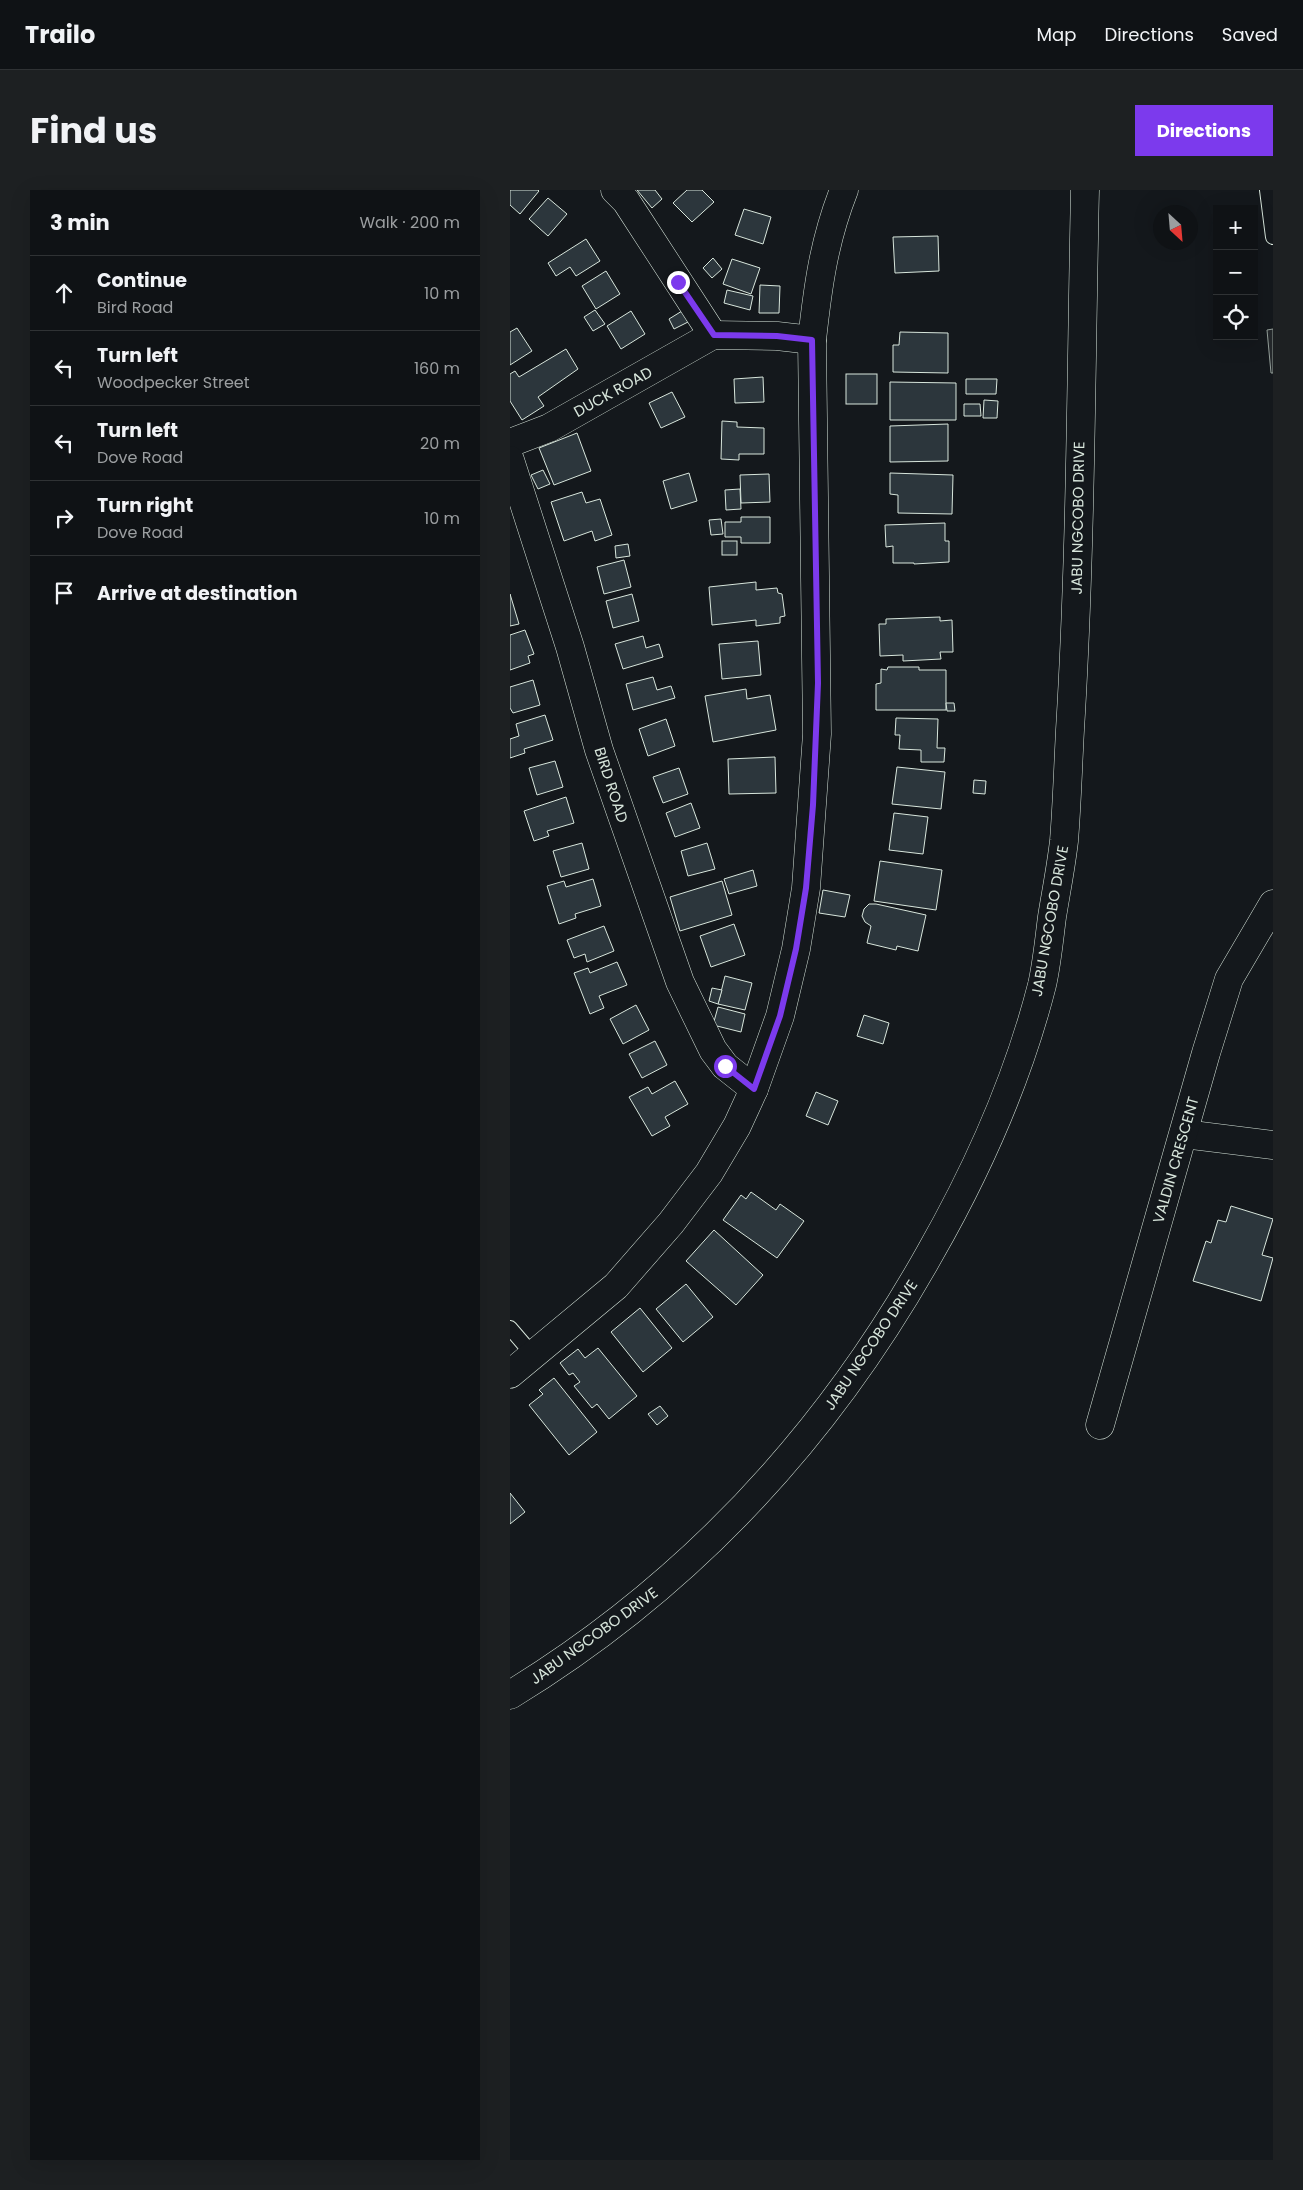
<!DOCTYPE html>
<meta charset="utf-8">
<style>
body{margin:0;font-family:Poppins,sans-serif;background:#1d2022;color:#f1f3f6}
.controls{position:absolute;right:15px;top:15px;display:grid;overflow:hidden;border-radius:0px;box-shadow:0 5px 20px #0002}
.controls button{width:45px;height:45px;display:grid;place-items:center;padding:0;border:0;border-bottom:1px solid #2f3234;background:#0f1215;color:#f1f3f6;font:25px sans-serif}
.compass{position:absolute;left:643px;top:15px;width:45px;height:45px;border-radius:50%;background:#0f1215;box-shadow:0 5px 20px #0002;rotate:154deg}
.stop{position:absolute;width:15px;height:15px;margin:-11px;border:4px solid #7c3aed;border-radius:50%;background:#fff}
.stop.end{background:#7c3aed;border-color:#fff;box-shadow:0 1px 5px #0008}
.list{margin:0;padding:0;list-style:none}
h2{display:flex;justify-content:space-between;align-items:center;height:65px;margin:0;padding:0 20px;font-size:21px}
h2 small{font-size:16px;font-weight:400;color:#9b9ea0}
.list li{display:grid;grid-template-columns:32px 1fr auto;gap:15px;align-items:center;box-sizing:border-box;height:75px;padding:0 20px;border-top:1px solid #2f3234}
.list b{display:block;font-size:19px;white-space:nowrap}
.list p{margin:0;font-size:16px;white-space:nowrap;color:#9b9ea0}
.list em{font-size:16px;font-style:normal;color:#9b9ea0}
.icon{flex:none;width:28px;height:28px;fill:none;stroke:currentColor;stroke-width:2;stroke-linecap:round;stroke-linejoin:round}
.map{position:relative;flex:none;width:763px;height:1970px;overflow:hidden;border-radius:0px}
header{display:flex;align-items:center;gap:30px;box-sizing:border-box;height:70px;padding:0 25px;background:#0f1215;border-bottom:1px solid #2f3234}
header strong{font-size:24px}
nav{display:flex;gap:28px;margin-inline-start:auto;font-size:18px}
.intro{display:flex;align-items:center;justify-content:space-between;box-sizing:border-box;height:120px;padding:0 30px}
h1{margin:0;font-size:35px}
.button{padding:12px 22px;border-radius:0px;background:#7c3aed;color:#fff;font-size:18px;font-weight:700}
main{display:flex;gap:30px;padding:0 30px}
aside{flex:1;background:#0f1215;border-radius:0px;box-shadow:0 5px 20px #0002}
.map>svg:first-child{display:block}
</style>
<header>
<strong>Trailo</strong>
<nav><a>Map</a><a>Directions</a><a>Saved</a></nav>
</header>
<div class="intro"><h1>Find us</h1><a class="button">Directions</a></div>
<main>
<aside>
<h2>3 min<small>Walk · 200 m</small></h2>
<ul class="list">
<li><svg class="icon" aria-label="ahead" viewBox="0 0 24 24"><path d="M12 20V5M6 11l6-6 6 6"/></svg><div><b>Continue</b><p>Bird Road</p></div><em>10 m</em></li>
<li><svg class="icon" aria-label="left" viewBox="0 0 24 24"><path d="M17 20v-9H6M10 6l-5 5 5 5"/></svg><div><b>Turn left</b><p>Woodpecker Street</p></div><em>160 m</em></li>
<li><svg class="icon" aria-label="left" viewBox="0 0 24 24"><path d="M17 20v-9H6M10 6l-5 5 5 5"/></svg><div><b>Turn left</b><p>Dove Road</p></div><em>20 m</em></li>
<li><svg class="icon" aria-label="right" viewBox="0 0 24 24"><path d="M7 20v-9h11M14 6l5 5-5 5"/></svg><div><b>Turn right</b><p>Dove Road</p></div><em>10 m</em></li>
<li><svg class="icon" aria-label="arrive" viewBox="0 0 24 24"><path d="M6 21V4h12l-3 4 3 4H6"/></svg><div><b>Arrive at destination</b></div></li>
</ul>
</aside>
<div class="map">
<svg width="763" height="1970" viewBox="0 0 763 1970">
<rect width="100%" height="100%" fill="#14181c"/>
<!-- parking -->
<polygon fill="#24282b" stroke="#939e99" points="763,139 763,183 761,183 757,140"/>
<!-- building -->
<g fill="#2c363c" stroke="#d8e6dc">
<polygon points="0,0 28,0 29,1 10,24 0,15"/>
<polygon points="127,0 145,0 152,9 142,18"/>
<polygon points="177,0 192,0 204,12 182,32 163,13"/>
<polygon points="38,8 57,24 38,46 19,29"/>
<polygon points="234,19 261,27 253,54 225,45"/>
<polygon points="428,46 429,81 385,83 383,47"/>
<polygon points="76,49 90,71 66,86 60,77 46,86 38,73"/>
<polygon points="203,68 212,79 202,88 193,78"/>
<polygon points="222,69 250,78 241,104 213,94"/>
<polygon points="96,81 110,104 86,119 72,96"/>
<polygon points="250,95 270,96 269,123 249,123"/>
<polygon points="217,100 243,106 240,120 214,113"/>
<polygon points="85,120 95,134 83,141 74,127"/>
<polygon points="121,121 135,144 111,159 97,136"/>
<polygon points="172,121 178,132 164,139 159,129"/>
<polygon points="7,138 22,161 0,175 0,142"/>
<polygon points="390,142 438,143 438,183 383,182 383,155 389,155"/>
<polygon points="56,159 68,179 28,207 34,216 12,230 0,211 0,184 5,181 9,187"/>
<rect x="336" y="184" width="31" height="30"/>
<polygon points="253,187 254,212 225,213 224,189"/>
<polygon points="456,189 487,189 486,204 456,204"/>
<polygon points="380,192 446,193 446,230 380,230"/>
<polygon points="162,202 175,227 151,238 139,213"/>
<polygon points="474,210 488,211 487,228 473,228"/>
<polygon points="454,214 470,214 471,226 454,226"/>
<polygon points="212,231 227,232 227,237 254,238 254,264 229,264 229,270 211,269"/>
<polygon points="438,234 438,271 380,272 380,236"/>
<polygon points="67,243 81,281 44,295 29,258"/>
<polygon points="33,280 40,294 28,299 21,285"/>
<polygon points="179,283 187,311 161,319 153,291"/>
<polygon points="380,283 443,285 442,324 388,323 388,305 380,304"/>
<polygon points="259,284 260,312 231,313 230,285"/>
<polygon points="230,299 231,319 216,320 215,300"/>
<polygon points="72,302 76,313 90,309 102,345 85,351 82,341 54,351 41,312"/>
<polygon points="231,327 260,327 260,353 231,353 231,347 215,347 215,332 231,332"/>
<polygon points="211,329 213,344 201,345 199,330"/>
<polygon points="435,333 435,351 439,351 439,372 404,374 404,373 383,373 383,356 376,357 375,335"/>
<rect x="212" y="351" width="15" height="14"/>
<polygon points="118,354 120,366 106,368 105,356"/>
<polygon points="114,370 121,397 94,404 87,377"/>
<polygon points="246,392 246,400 267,398 268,403 272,404 275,426 270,427 270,433 246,436 246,430 202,435 199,397"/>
<polygon points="0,404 9,434 0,436"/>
<polygon points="122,404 129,431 103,438 96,411"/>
<polygon points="430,427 430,431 442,430 443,462 430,462 431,469 393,471 393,465 370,466 369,434 376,434 376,429"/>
<polygon points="15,440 24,464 18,466 20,473 0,480 0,445"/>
<polygon points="133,446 136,458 149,454 153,467 113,479 105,454"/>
<polygon points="248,451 251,485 212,489 209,454"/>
<polygon points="378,477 409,477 409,480 436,480 436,520 366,520 366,494 371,493 371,479 377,480"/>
<polygon points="143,487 147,500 161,496 165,508 123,520 116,494"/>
<polygon points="23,490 30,515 3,523 0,518 0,497"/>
<polygon points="236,499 237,509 260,505 266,540 203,552 195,506"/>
<polygon points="436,513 444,513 445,521 437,521"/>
<polygon points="35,525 43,550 14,559 15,563 0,568 0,549 9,546 6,534"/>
<polygon points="386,528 428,529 427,558 435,558 434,572 411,572 411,560 389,559 390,545 385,545"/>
<polygon points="156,529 165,556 138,566 129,539"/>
<polygon points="265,567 266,603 219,604 218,569"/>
<polygon points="45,571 53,597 27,605 19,578"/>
<polygon points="387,577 435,582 431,619 382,614"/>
<polygon points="169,578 178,604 153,613 143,587"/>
<polygon points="464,590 476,591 475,604 463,603"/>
<polygon points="56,607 64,633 37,641 39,646 24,651 14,621"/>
<polygon points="181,613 190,638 165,647 156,623"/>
<polygon points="384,623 418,627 413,664 379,660"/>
<polygon points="72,653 79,679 51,687 43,661"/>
<polygon points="197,653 205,679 178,686 171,661"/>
<polygon points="370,671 432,680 426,720 364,711"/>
<polygon points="243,680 247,696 219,704 214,689"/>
<polygon points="83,689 91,716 65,724 66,728 49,734 37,696 54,691 56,697"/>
<polygon points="212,691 222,725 170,741 160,707"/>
<polygon points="313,700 340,705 335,727 309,723"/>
<polygon points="359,714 366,714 416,725 408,761 387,756 386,760 357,753 361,736 355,732 352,726 354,719"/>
<polygon points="224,734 235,765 201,777 190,746"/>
<polygon points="94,736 104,761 77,772 75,764 64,768 57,750"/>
<polygon points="107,772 117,795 89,806 94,818 80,824 64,783 78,778 80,783"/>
<polygon points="215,786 242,793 235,820 208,814"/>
<polygon points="202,798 212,800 208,814 199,811"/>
<polygon points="126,815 139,840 113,854 100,829"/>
<polygon points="208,817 235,824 231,842 203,835"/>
<polygon points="354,825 379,833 373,854 347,846"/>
<polygon points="145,851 157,875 132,888 119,864"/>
<polygon points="165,891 178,914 155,927 160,936 142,946 119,907 138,897 142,904"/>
<polygon points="306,902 328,911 318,935 296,926"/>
<polygon points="241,1002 266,1020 270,1014 294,1031 267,1068 213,1030 231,1005 236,1009"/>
<polygon points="721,1016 763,1029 752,1065 763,1068 751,1111 683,1091 696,1051 701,1053 708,1030 716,1032"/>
<polygon points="204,1040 253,1085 226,1115 176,1071"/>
<polygon points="176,1094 203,1127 173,1152 146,1119"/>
<polygon points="130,1118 162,1158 133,1182 101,1142"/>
<polygon points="88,1158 127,1206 99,1229 87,1214 82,1218 64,1196 70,1192 63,1183 59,1185 50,1173 68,1159 75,1168"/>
<polygon points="44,1188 87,1242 59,1265 19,1215 33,1204 29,1200"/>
<polygon points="150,1216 158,1226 147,1235 138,1224"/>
<polygon points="0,1303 15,1322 0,1334"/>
</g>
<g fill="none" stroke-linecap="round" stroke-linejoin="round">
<!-- lane casing -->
<g stroke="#d8e6dc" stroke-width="16">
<g id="lane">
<polyline points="757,0 763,47"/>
<polyline points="0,1138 24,1166"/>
</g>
</g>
<!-- street casing -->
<g stroke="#d8e6dc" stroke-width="29">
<g id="street">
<polyline points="105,0 116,11 203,145"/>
<polyline points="0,253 39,238 203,145 267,146 302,150"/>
<polyline points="0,270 60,457 89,560 170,792 203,860 215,876 244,899"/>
<polyline points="674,944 763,955"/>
<path d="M0,1184L106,1096L161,1033L199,983L227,936L244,899L270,826L286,759L296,698L307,544L302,150C308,95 314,51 334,0"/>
<polyline points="590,1235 696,863 719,789 763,714"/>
</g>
</g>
<!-- secondary casing -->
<g stroke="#d8e6dc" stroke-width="29">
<path id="secondary" d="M0,1505C180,1395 317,1247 420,1063C468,979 508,889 532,795C537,773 539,750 542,727C546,702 551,677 554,651C557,614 558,577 560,540C571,360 571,180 575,0"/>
</g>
<!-- lane -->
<use href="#lane" stroke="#14181c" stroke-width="14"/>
<!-- street -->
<use href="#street" stroke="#14181c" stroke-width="28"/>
<!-- secondary -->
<use href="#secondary" stroke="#14181c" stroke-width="28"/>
</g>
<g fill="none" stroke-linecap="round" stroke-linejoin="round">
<!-- route -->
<polyline stroke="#7c3aed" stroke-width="6" points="168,92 204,145 267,146 302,150 308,493 303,615 296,698 286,759 270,826 244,899 215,876"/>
</g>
<g text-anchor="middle" stroke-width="4" stroke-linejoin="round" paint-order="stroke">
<!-- street labels -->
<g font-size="15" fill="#d8e6dc" stroke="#14181c">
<text transform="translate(103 202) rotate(-29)" y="5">DUCK ROAD</text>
<text transform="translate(568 328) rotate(-89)" y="5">JABU NGCOBO DRIVE</text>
<text transform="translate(101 595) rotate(72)" y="5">BIRD ROAD</text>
<text transform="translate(540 731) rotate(-80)" y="5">JABU NGCOBO DRIVE</text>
<text transform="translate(666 970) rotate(-74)" y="5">VALDIN CRESCENT</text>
<text transform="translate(361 1155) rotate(-56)" y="5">JABU NGCOBO DRIVE</text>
<text transform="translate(84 1446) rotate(-36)" y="5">JABU NGCOBO DRIVE</text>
</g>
</g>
</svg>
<div class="controls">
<button>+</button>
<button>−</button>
<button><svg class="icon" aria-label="locate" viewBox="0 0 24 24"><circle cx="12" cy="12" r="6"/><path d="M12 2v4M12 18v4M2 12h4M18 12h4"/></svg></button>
</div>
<svg class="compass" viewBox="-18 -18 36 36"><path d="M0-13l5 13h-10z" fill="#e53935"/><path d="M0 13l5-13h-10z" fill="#9b9ea0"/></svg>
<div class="stop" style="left:215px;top:876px"></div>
<div class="stop end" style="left:168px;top:92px"></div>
</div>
</main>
